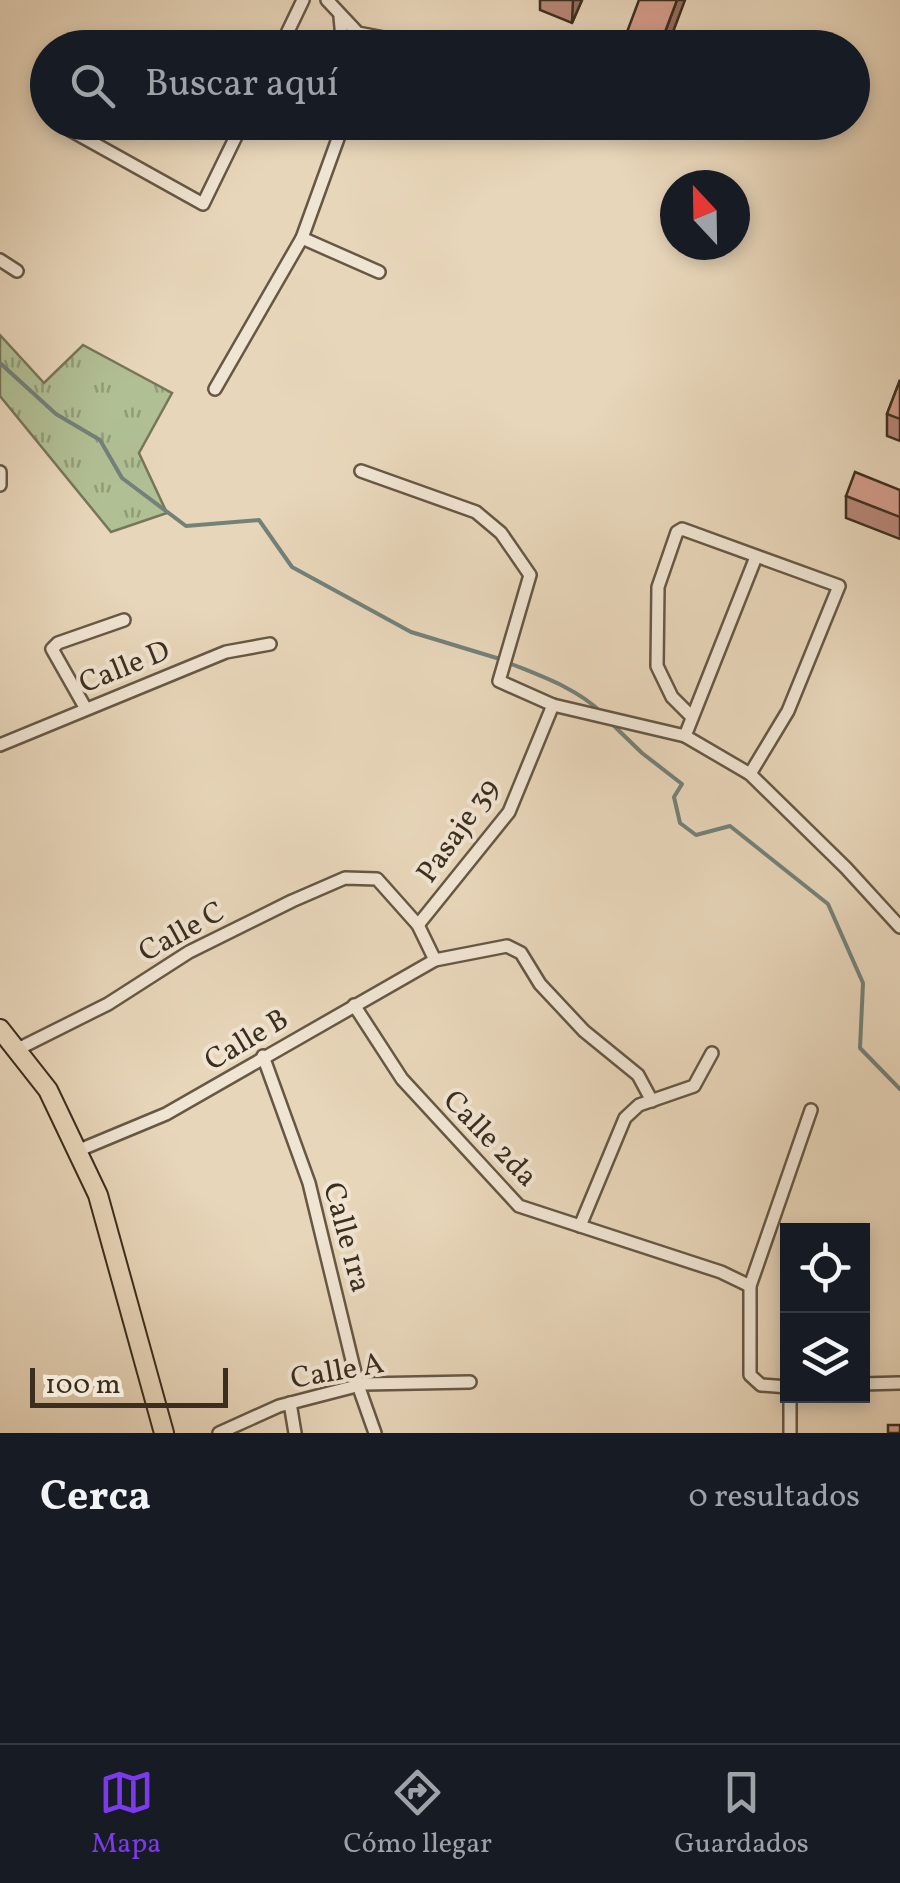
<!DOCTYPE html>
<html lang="es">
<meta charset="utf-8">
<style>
body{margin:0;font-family:Vollkorn,serif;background:#20242c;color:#f1f3f6}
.controls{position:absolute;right:30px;bottom:30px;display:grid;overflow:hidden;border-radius:0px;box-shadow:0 5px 15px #0003}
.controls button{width:90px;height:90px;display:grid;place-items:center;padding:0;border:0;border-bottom:2px solid #363941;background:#171b24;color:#f1f3f6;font:50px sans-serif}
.compass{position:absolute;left:660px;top:170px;width:90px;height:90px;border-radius:50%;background:#171b24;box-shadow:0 5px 15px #0003;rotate:338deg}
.scale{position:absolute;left:30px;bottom:25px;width:198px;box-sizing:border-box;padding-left:10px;border:5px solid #3b2e1e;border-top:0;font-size:28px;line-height:35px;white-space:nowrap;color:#3b2e1e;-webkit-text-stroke:8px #f0e4d2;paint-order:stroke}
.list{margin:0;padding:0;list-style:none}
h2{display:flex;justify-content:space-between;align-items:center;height:130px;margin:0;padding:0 40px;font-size:42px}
h2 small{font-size:32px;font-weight:400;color:#9ea1a6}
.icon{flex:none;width:55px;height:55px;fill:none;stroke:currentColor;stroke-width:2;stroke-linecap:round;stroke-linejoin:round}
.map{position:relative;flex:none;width:900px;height:1433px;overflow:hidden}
.search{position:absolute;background:#171b24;box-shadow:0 5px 15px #0003;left:30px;right:30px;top:30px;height:110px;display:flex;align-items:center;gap:25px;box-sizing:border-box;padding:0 35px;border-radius:55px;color:#9ea1a6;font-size:38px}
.sheet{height:310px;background:#171b24}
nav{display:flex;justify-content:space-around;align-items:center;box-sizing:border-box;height:140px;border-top:2px solid #363941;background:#171b24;font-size:28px;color:#9ea1a6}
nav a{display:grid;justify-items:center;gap:5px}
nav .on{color:#7c3aed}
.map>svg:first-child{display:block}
</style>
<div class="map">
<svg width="900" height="1433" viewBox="0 0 900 1433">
<defs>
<pattern id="grass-tufts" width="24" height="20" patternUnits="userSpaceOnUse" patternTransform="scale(2.5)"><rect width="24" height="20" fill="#b1bf94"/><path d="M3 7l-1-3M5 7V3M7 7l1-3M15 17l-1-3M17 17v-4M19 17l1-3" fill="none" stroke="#919c78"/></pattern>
</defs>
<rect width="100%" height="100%" fill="#e8d6ba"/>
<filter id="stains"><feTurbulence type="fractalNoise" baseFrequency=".002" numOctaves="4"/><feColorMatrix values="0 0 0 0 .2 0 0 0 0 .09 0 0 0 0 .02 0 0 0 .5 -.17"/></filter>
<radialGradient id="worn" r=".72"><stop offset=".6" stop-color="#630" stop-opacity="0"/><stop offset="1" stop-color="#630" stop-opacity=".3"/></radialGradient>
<!-- grass -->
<polygon fill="url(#grass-tufts)" stroke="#767659" stroke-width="2.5" points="0,335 44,383 83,345 172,393 139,453 167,513 111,532 0,396"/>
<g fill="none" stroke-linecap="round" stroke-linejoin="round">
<!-- stream -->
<g stroke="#738179" stroke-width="4">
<polyline points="0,363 56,414 100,440 122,478 186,526 259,520 292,567 411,632 500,659"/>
<path d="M509,663C541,676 576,688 601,712"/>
<polyline points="611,723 642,753 682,784 674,797 680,823 696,835 730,826 828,904 863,983 860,1048 900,1089"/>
</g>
<!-- street casing -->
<g stroke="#665845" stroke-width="16">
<g id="street">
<polyline points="327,0 358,33 415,44"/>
<polyline points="340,17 343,48"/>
<polyline points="280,48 303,0"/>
<polyline points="70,130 203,204 243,122"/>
<polyline points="302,238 379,272"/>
<polyline points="0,260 17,271"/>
<polyline points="215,389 302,238 344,122"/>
<polyline points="361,471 476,512 501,533 530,575 499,681 553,705 685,736"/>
<polyline points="0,472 0,485"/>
<polyline points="756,557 685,736 750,774 846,868 900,927"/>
<polyline points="86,709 52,649 58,643 124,620"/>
<polyline points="692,717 672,697 657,666 658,587 677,532 682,529 839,586 788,711 750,774"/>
<polyline points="0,745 226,652 270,644"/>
<polyline points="418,925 509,812 553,705"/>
<polyline points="354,1005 402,1079 519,1206 721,1272 750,1286"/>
<polyline points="16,1050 108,1004 189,952 292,901 345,878 377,879 418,925 435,960"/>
<polyline points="263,1056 309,1183 358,1385 375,1433"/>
<polyline points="77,1151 166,1114 435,960 507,946 521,953 540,984 584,1031 638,1075 652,1101"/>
<polyline points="580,1226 625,1118 639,1105 694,1086 712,1053"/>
<polyline points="862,1384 900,1383"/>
<polyline points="788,1387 761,1385 750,1375 750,1286 811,1110"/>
<polyline points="790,1396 790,1433"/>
<polyline points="290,1403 295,1433"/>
<polyline points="219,1433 279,1406 364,1384 470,1382"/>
</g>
</g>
<!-- primary casing -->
<g stroke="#3b2e1e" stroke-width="22">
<polyline id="primary" points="0,1029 48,1090 98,1195 164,1433"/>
</g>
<!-- street -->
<use href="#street" stroke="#f0e4d2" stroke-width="11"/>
<!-- primary -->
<use href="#primary" stroke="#e8d6ba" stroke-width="18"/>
</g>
<!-- wall -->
<g fill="#b78778" stroke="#3b2e1e" stroke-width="2.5">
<polygon points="540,0 582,0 572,23 540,10"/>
<polygon points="900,380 900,441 887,436 887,414"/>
<polygon points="900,490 900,539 846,518 846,496"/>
</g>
<!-- shaded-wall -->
<g fill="#956e62" stroke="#3b2e1e" stroke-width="2.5">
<polygon points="573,0 582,0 572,23"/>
<polygon points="677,0 685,0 667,48 659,48"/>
</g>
<!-- building -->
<g fill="#d59d8c" stroke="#3b2e1e" stroke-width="2.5">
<polygon points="639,0 677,0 659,48 621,48"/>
<polygon points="900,380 900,419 887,414"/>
<polygon points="855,472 900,490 900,517 846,496"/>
<rect x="888" y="1425" width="12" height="8"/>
</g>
<g text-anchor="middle" stroke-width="8" stroke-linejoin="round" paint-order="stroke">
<!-- street labels -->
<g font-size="30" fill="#3b2e1e" stroke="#f0e4d2">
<text transform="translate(124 666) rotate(-22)" y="10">Calle D</text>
<text transform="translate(457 830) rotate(-55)" y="10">Pasaje 39</text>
<text transform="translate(181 931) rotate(-29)" y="10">Calle C</text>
<text transform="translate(246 1039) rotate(-31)" y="10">Calle B</text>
<text transform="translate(491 1138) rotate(46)" y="10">Calle 2da</text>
<text transform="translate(348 1237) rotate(75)" y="10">Calle 1ra</text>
<text transform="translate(337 1370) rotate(-10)" y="10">Calle A</text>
</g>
</g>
<rect width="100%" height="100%" filter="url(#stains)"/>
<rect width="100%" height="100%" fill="url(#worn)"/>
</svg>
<div class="controls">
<button><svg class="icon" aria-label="locate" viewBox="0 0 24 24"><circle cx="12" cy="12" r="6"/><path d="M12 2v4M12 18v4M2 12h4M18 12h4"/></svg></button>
<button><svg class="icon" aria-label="layers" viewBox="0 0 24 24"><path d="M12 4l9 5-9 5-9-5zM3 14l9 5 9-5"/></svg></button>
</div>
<svg class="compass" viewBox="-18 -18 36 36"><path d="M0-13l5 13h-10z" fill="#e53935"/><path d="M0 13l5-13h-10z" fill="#9ea1a6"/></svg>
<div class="scale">100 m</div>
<div class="search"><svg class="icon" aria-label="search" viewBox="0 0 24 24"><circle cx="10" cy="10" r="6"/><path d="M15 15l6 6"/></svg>Buscar aquí</div>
</div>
<section class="sheet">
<h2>Cerca<small>0 resultados</small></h2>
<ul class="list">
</ul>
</section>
<nav>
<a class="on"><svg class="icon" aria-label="map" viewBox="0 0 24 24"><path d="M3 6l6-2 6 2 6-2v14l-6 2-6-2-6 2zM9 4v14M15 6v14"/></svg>Mapa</a>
<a><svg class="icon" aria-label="directions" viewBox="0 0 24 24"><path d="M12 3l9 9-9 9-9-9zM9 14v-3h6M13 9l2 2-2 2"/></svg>Cómo llegar</a>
<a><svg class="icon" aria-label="saved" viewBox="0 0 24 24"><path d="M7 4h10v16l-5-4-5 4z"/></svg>Guardados</a>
</nav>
